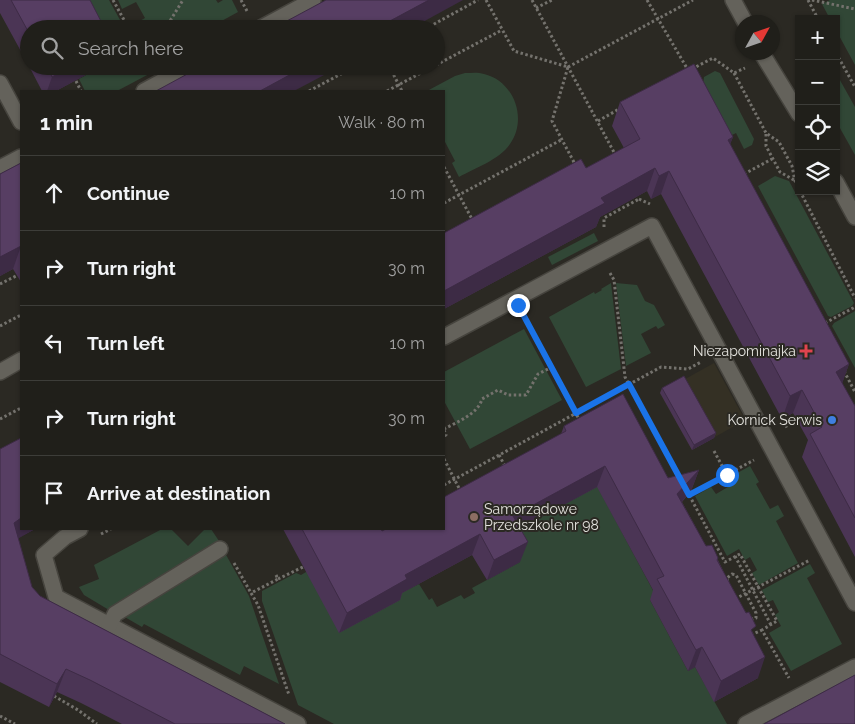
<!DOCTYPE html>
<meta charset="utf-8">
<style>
body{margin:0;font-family:Raleway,sans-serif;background:#2d2c27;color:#f1f3f6}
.controls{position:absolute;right:15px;top:15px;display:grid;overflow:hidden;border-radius:0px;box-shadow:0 1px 4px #0004}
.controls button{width:45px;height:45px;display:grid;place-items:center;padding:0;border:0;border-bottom:1px solid #3d3d39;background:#201f1a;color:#f1f3f6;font:25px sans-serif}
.compass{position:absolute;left:735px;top:15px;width:45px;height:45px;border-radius:50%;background:#201f1a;box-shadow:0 1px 4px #0004;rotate:50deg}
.stop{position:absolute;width:15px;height:15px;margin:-11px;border:4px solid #1a73e8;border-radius:50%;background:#fff}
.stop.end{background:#1a73e8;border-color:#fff;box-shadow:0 1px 5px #0008}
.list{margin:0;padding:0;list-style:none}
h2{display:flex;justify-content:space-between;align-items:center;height:65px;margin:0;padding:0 20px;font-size:21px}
h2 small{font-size:16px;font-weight:400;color:#a2a2a2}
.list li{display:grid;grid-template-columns:32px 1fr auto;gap:15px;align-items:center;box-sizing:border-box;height:75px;padding:0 20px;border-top:1px solid #3d3d39}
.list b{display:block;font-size:19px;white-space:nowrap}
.list em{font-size:16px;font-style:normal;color:#a2a2a2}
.icon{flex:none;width:28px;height:28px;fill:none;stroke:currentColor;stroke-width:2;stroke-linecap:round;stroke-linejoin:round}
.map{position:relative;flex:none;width:855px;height:724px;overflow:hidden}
.search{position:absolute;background:#201f1a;box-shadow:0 1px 4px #0004;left:20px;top:20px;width:425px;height:55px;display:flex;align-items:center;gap:12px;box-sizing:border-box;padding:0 18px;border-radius:28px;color:#a2a2a2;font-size:19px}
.panel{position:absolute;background:#201f1a;box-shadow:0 1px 4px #0004;left:20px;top:90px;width:425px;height:440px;border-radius:0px}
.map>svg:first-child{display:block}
</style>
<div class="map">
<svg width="855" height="724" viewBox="0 0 855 724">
<rect width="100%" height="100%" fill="#2b2923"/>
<!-- built -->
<polygon fill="#343024" points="714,363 745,420 692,450 660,393"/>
<!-- green -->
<g fill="#314736">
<polygon points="71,0 109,0 125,29 87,29"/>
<polygon points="118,0 216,0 218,3 223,0 232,0 238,12 207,29 133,29 131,26 145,18 136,2 122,9"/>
<polygon points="830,0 855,0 855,65 836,30 836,19 830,19 822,4"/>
<polygon points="102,66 145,66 149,74 117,91 85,91 79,79"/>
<polygon points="715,71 720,73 754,139 752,145 744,149 736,133 730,136 703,84 704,77"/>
<path d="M465,73C471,73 478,72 484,74C514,81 528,119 510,144C499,160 475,168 459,177L452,163L455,161L444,140V91H427L455,76Z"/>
<polygon points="836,73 855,107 855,155 836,121"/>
<polygon points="775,176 789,181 854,303 852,306 831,317 828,316 758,186"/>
<polygon points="594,233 598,241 552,265 548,257"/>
<polygon points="611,283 621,369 586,387 549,317 594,292 595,294 602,290 601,289"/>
<polygon points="616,283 637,285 645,301 654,305 665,325 658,329 656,326 641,334 651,353 626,366"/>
<polygon points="855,311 855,368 832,326 834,323"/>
<polygon points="524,329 562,400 470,449 444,401 444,372"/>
<polygon points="750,466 759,482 756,484 770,509 778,505 784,516 776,521 798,563 759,585 752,573 757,570 750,557 745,560 739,549 727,556 695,496 711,487 716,494 733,484 730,477"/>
<polygon points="596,484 656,596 650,600 688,671 695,667 727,724 334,724 298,705 262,601 262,591 296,573 301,575 306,572 397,595 419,584 429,600 432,598 437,607 461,595 464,599 475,593 472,588 520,562 506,536 581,495"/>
<polygon points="162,529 171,529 188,546 205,529 211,529 221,544 109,610 84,595 79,587 99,579 94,565"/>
<polygon points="225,553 249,596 279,684 244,666 240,675 144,624 142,627 123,616"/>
<polygon points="810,564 815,573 807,578 842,644 791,671 769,633 781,626 775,615 779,612 773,600 768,602 762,590"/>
</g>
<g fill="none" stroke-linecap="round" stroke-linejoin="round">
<!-- minor casing -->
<g stroke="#46443e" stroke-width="18">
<g id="minor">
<polyline points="733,0 745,22"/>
<polyline points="259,29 313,0"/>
<polyline points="761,52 799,114"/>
<polyline points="0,83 21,122"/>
<polyline points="144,91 190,66"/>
<polyline points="0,168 21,157"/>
<polyline points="836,182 855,217"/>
<polyline points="444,337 652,226 855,603"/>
<polyline points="0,372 21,360"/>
<polyline points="80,529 65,537 44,555 56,597 298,724"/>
<polyline points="109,626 115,614 220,549"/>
<polyline points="746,724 855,667"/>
</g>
</g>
<!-- path -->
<g stroke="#74726d" stroke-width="3" stroke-dasharray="2.5 2.5" stroke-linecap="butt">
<polyline points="113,0 129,29"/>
<polyline points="241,0 247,11"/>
<polyline points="486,0 514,51 568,67 552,121 576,166"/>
<polyline points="532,0 616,156"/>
<polyline points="647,0 688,70"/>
<polyline points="808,0 818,19"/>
<polyline points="812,0 855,9"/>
<polyline points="536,8 552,0"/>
<polyline points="165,29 183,0"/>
<polyline points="425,29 478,0"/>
<polyline points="836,53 855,87"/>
<polyline points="436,65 502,30"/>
<polyline points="389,66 402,91"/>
<polyline points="568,67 693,0"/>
<polyline points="692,69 713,58 734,73 745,68"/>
<polyline points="734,73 766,133 779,142 792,166 795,181 799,188"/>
<polyline points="76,81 81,91"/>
<polyline points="309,91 356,66"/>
<polyline points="387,91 434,66"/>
<polyline points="598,121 621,108"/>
<polyline points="766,134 766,146 780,172 794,180"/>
<polyline points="444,167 473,221"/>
<polyline points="744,174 772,159"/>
<polyline points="800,191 855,298"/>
<polyline points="639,199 650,204"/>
<polyline points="444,203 561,140"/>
<polyline points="604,227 604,218 639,199"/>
<polyline points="610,273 614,280 625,377 680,479"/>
<polyline points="0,284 18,275"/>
<polyline points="525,318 580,421"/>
<polyline points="825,323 855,307"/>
<polyline points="0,326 21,315"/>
<polyline points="844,371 855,392"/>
<polyline points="0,419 21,408"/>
<polyline points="785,427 797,420"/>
<path d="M444,429C457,422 478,414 482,399L498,390L508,395H526L538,374L552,367"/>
<polyline points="444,430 446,435 444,436"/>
<polyline points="714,451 727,475"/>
<polyline points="499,455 506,468"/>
<polyline points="444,459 461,492"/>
<polyline points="444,485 661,367 688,369 701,362"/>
<polyline points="687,491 725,562 740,554 777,621 762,630 789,678"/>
<polyline points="687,496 754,460"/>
<polyline points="101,534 111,529"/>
<polyline points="735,556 771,625"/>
<polyline points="234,563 251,593"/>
<polygon points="732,574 736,575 756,613 756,618 749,620 731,602 727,578"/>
<polyline points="276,575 278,579 251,593 258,605 289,695"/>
<polyline points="278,579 307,565"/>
<polyline points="735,599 810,560"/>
<polyline points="751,635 762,630"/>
<polyline points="54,696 78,710 97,724"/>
<polyline points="0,716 15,724"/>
</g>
<!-- minor -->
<use href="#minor" stroke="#64625b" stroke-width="15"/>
</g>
<!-- wall -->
<g fill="#4b3555">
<polygon points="0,0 90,0 29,29 29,66 0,13"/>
<polygon points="29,66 102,66 56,91 42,91"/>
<polygon points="620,102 733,137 730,144 849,364 842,383 855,406 855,557 802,457 808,440 793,413 782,419 661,194 651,199 647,191 600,217 596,227 444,309 444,233 586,168 624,148 612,126"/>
<polygon points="21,163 21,282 13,269 0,276 0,174"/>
<polygon points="662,388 716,433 714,438 692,450 660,393"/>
<polygon points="564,426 668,478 699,470 691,491 682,502 706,546 718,560 753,633 758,678 714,702 695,667 688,671 650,600 653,590 597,487 520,528 520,562 487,580 472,555 402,593 400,600 339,633 283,529 381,529 382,531 561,434"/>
<polygon points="0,449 21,529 35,529 18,538 32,587 40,596 285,724 122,724 81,703 57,692 49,707 0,682"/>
</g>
<!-- shaded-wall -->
<g fill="#3d2b45">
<polygon points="429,0 463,0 410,29 375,29"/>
<polygon points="73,66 102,66 56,91 47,91 52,77"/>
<polygon points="306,66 341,66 294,91 260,91"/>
<polygon points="733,137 724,160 728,140"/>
<polygon points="655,168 647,191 600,217 596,227 444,309 444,291 601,198"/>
<polygon points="669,171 661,194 651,199 659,176"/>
<polygon points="21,246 13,269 0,276 0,257"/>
<polygon points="849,364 841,387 836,372"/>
<polygon points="802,390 793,413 782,419 790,396"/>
<polygon points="716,433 714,438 692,450 694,445"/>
<polygon points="605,466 597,487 506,536 513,516"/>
<polygon points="699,470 691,491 670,515 677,494"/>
<polygon points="21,518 21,529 35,529 5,546 14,523"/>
<polygon points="480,534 472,555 402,593 400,600 339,633 347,613 405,575"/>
<polygon points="528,542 520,562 487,580 494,560"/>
<polygon points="702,647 695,667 688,671 696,650"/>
<polygon points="765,657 758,678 714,702 721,681"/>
<polygon points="66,669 57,692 49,707 57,684"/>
</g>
<!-- building -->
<g fill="#573e63" stroke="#3d2b45">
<polygon points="11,0 90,0 105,29 29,29 29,33"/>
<polygon points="326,0 429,0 375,29 272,29"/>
<polygon points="694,64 733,137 728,140 849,364 836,372 855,406 855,518 810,434 822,427 802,390 790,396 669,171 659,176 655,168 601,198 605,203 444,291 444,233 581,159 586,168 640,139 620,102"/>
<polygon points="47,66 73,66 52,77"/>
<polygon points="202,66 306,66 260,91 156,91"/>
<polygon points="21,163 21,246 0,257 0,174"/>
<polygon points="684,376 716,433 694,445 662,388"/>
<polygon points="623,394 668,478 699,470 677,494 706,546 712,545 718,558 717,560 746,613 749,612 756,626 751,630 765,657 721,681 702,647 696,650 657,579 664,576 605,466 513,516 528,542 494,560 480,534 405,575 407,579 347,613 302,529 381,529 382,531 386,529 444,529 444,497 566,431 564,426"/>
<polygon points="21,438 21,518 14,523 32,587 40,596 285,724 175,724 90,680 66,669 57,684 0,654 0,449"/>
<polygon points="855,675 855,724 764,724"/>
</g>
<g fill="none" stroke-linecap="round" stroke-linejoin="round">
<!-- route -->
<polyline stroke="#1a73e8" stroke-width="6" points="518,305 576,413 629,384 689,495 727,475"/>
</g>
<!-- markers -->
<path fill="#e0444e" stroke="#2b2923" stroke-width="2" d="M803.5 343.5h5v5h5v5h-5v5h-5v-5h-5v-5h5z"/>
<circle fill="#3f7fe0" stroke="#2b2923" stroke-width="2" cx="832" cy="420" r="5"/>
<circle fill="#8d6e63" stroke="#2b2923" stroke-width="2" cx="474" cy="517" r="5"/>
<g text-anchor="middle" stroke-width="4" stroke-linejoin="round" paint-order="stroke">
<!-- poi labels -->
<g font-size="14" fill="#e3e2dd" stroke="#2b2923" text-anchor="end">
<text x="796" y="356">Niezapominajka</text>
<text x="822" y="425">Kornick Serwis</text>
<text x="484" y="514" text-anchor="start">Samorządowe<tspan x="484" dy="16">Przedszkole nr 98</tspan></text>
</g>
</g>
</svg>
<div class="controls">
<button>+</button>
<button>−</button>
<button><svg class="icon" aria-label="locate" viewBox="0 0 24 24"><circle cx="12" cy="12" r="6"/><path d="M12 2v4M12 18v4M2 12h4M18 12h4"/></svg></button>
<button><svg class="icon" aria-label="layers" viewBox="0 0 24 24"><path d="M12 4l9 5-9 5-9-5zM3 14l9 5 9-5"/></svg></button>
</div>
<svg class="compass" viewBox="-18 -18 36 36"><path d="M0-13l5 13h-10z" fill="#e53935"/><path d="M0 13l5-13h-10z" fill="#a2a2a2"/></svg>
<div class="stop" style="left:727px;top:475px"></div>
<div class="stop end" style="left:518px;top:305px"></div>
<div class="search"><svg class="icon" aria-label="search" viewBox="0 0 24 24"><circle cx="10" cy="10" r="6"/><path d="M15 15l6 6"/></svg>Search here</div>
<section class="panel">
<h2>1 min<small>Walk · 80 m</small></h2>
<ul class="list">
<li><svg class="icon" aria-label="ahead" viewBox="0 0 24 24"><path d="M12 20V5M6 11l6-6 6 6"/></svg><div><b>Continue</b></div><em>10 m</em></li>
<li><svg class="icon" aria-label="right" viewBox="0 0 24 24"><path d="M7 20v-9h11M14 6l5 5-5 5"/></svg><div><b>Turn right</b></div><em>30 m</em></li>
<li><svg class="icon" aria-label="left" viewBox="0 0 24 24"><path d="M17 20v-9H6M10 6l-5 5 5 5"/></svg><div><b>Turn left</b></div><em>10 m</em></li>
<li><svg class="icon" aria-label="right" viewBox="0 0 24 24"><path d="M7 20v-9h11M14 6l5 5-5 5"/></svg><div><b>Turn right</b></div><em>30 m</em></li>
<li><svg class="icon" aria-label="arrive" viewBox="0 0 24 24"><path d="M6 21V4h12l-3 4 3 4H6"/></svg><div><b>Arrive at destination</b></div></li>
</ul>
</section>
</div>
